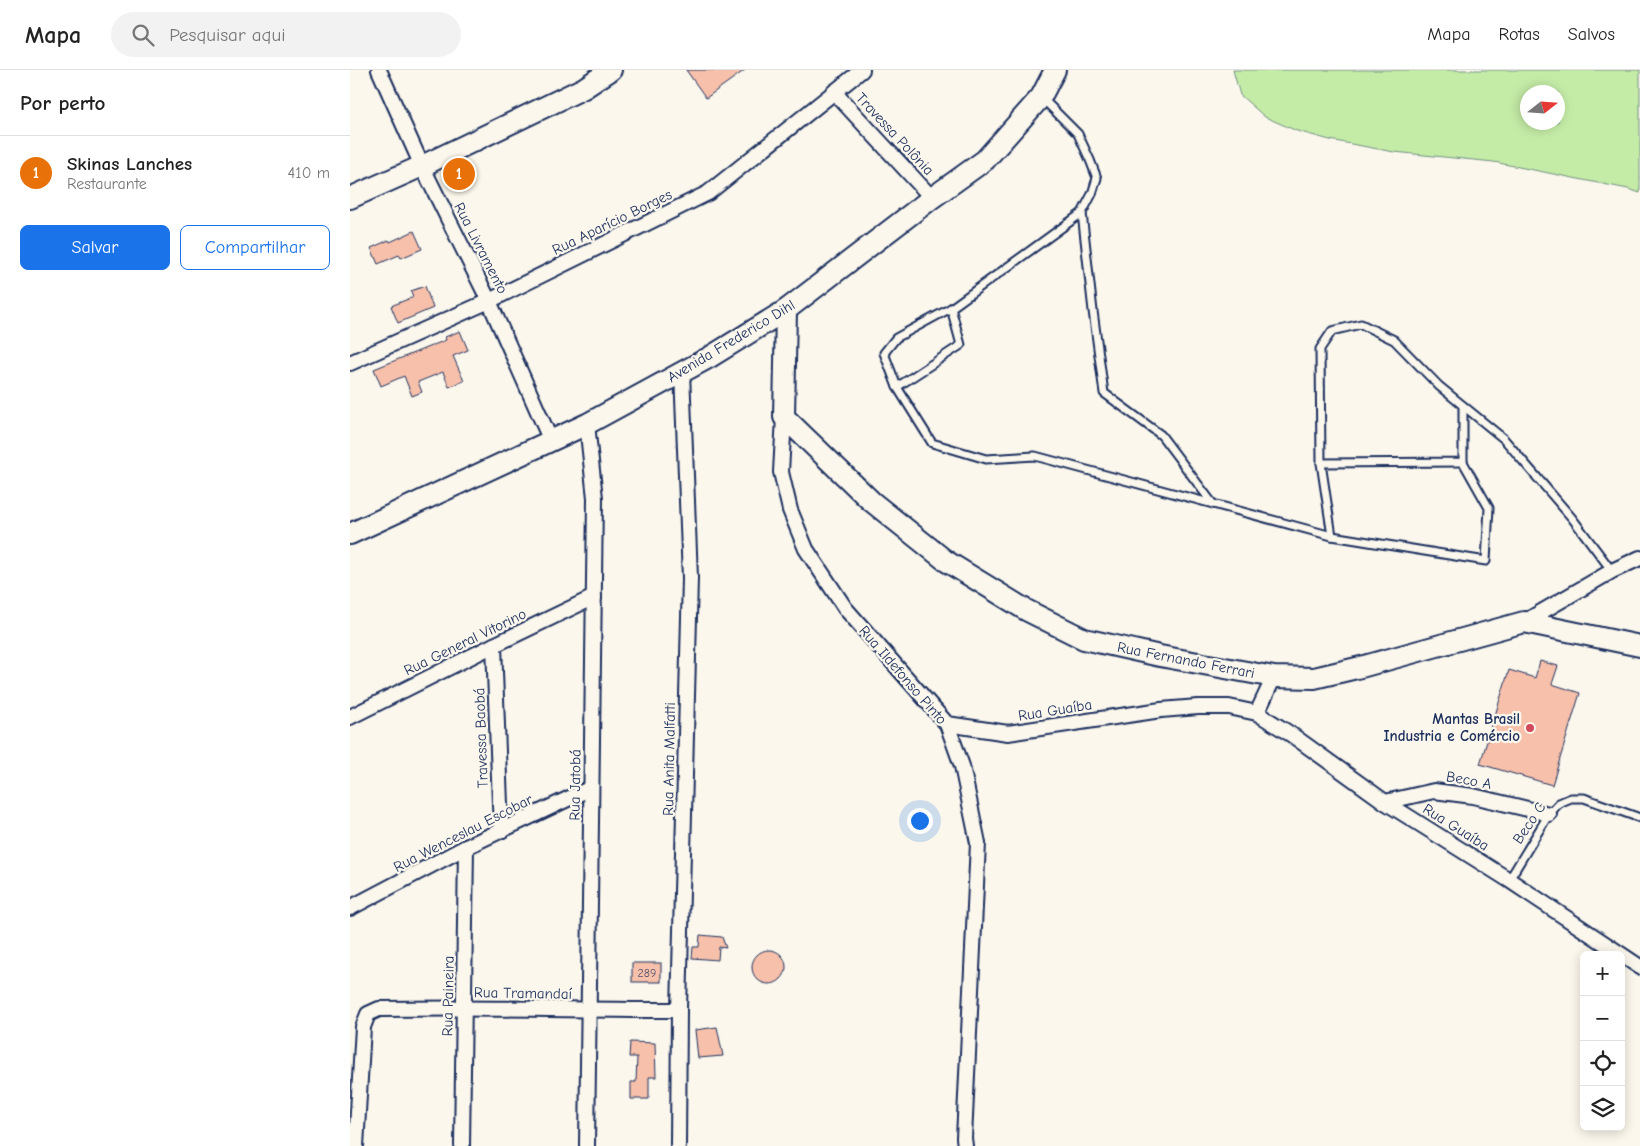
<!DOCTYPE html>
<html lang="pt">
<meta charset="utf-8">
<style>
body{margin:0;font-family:"Comic Neue",sans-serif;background:#f2f2f2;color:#222}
.controls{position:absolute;right:15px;bottom:15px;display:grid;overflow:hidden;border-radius:8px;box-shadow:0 2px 12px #0003}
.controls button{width:45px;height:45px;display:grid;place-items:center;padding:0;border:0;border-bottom:1px solid #e0e0e0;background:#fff;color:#222;font:25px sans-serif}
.compass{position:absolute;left:1170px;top:15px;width:45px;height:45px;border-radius:50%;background:#fff;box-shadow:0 2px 12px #0003;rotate:73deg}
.you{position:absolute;left:569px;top:750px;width:18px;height:18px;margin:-12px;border:4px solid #fff;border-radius:50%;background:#1a73e8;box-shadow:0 0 0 8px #1a73e833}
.badge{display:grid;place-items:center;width:32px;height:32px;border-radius:50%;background:#1a73e8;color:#fff;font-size:16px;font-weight:700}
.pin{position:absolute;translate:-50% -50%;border:2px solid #fff;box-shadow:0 1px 5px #0006}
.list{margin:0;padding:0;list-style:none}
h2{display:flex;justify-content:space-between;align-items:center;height:65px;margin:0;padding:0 20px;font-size:21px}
h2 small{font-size:16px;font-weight:400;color:#767676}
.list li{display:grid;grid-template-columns:32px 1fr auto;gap:15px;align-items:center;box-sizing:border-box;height:75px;padding:0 20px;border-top:1px solid #e0e0e0}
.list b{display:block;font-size:19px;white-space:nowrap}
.list p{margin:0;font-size:16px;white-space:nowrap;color:#767676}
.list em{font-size:16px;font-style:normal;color:#767676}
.actions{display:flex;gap:10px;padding:15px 20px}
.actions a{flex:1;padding:11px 0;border:1px solid #1a73e8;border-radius:8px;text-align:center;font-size:18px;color:#1a73e8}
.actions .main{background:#1a73e8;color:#fff}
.icon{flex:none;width:28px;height:28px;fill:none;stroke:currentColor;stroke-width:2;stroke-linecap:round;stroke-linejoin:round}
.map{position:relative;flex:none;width:1290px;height:1076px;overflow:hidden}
header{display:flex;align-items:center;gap:30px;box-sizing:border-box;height:70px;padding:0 25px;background:#fff;border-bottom:1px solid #e0e0e0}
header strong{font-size:24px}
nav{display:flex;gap:28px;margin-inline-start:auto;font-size:18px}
.search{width:350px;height:45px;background:#f2f2f2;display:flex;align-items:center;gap:12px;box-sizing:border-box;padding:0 18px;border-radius:28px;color:#767676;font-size:19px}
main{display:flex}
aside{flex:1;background:#fff}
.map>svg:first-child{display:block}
</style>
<header>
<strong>Mapa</strong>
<div class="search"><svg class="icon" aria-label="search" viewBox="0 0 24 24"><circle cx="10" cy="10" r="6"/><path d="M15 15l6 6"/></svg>Pesquisar aqui</div>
<nav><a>Mapa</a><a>Rotas</a><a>Salvos</a></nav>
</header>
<main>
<aside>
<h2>Por perto<small></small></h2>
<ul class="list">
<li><span class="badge" style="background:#e8710a">1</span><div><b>Skinas Lanches</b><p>Restaurante</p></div><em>410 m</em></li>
</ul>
<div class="actions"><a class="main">Salvar</a><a>Compartilhar</a></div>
</aside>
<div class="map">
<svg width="1290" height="1076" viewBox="0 0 1290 1076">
<rect width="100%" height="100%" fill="#fbf7ec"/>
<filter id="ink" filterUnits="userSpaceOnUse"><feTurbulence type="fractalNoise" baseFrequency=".02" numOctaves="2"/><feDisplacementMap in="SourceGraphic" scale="10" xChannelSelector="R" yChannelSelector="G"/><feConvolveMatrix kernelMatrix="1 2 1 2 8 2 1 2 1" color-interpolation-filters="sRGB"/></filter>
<g filter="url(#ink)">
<!-- green -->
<path fill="#c5eca7" stroke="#708e82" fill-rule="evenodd" d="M883,0H1290V123L1278,119L1144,92L1044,82L980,70L947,61L915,47L890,25ZM1178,22H1208V52H1178Z"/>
<!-- building -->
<g fill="#f7c0aa" stroke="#1b2f5e">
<polygon points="336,0 395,0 356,28"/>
<polygon points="114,91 122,108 104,118 95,100"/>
<polygon points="64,161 72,179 51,188 49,185 28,194 21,178 39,170 40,172"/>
<polygon points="75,216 83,238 48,253 41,236 63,227 61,221"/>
<polygon points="110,261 118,280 103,286 114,311 99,317 93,302 68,312 72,322 62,326 54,306 31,316 24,299 96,270 95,267"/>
<polygon points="1190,591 1208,596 1202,614 1230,623 1202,715 1130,694 1159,600 1185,608"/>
<polygon points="350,865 372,867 376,878 369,877 368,890 342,888 343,877 349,877"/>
<circle cx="419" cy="897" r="17"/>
<rect x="282" y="893" width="29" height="19"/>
<polygon points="367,957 373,986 348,988 345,960"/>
<polygon points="280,972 305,973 306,1007 299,1007 299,1029 281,1029 281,1012 286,1012 287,987 279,987"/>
</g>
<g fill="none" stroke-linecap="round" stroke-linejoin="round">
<!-- lane casing -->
<g stroke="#1b2f5e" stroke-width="11">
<g id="lane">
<polyline points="692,28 728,64 740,90 747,108 742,124 732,143 601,238 546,268 534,283 547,317 582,373 636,389 685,386 982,466 1136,491 1139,438 1113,392"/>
<polyline points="732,143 743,241 754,323 811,365 863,434"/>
<polyline points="547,317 611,275 601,238"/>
<polyline points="971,393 1113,392 1113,336"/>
<polyline points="982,466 971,393 970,279 982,261 1011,254 1044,270 1089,316 1154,369 1222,448 1262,501"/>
<polyline points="1159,810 1199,744 1209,733 1221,728 1234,728 1290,748"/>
</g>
</g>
<!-- street casing -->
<g stroke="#1b2f5e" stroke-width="18">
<g id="street">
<polyline points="29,0 72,96 139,231 201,371"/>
<polyline points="484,22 582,128"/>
<polyline points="0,293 139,231 358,123 512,0"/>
<polyline points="434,347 431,402 440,440 456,479 495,538 597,654 612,696 628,773 614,1068 615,1076"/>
<polyline points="237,354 245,428 237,1076"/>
<polyline points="1174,552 1262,501 1290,488"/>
<polyline points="144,575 151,761"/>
<polyline points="907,643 924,607"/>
<polyline points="0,647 144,575 244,527"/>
<polyline points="597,654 658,663 811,640 848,637 879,637 907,643 942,665 1035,732 1159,810 1290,897"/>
<polyline points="1035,732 1084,721 1123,726 1199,744"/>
<polyline points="0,838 116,777 241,718"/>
<path d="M6,1076L13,957L18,944L29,939C129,937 229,940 329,940"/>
<polyline points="112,1076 116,777"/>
<polyline points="328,1076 329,940 340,508 332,302"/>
</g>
</g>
<!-- secondary casing -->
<g stroke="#1b2f5e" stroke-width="24">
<g id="secondary">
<polyline points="0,128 72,96 234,18 261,0"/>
<polyline points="436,240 434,347 521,431 596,491 676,540 734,569 810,586 924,607 964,608 1011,597 1174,552 1290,576"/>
<polyline points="0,464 237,354 360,287 436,240 582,128 635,90 691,27 705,0"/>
</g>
</g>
<!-- lane -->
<use href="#lane" stroke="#fbf7ec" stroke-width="7"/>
<!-- street -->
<use href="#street" stroke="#fbf7ec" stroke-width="14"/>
<!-- secondary -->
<use href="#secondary" stroke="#fbf7ec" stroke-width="20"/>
</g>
</g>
<!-- markers -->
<circle fill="#d1495b" stroke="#fbf7ec" stroke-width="2" cx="1180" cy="658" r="5"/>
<g text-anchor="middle" stroke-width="4.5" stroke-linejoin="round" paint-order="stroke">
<!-- number labels -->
<g font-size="12" fill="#525371">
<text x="297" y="907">289</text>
</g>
<!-- street labels -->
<g font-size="15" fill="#1b2f5e" stroke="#fbf7ec">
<text transform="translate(545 64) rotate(47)" y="5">Travessa Polônia</text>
<text transform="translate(262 152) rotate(-26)" y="5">Rua Aparício Borges</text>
<text transform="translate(131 178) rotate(63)" y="5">Rua Livramento</text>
<text transform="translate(381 271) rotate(-31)" y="5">Avenida Frederico Dihl</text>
<text transform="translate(115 572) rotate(-26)" y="5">Rua General Vitorino</text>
<text transform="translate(836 590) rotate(11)" y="5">Rua Fernando Ferrari</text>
<text transform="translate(553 605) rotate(49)" y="5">Rua Ildefonso Pinto</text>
<text transform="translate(705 640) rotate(-9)" y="5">Rua Guaíba</text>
<text transform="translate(131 668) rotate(-92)" y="5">Travessa Baobá</text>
<text transform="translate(319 689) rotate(-89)" y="5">Rua Anita Malfatti</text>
<text transform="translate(1119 710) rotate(10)" y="5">Beco A</text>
<text transform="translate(225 715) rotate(-89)" y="5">Rua Jatobá</text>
<text transform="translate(1179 753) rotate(-56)" y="5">Beco C</text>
<text transform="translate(1106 757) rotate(32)" y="5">Rua Guaíba</text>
<text transform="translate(113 763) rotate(-27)" y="5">Rua Wenceslau Escobar</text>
<text transform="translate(173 923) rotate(1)" y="5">Rua Tramandaí</text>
<text transform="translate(98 926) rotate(-89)" y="5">Rua Paineira</text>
</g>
<!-- poi labels -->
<g font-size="15" font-weight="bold" fill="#1b2f5e" stroke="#fbf7ec" text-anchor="end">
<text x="1170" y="654">Mantas Brasil<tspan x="1170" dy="17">Industria e Comércio</tspan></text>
</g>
</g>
</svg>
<div class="controls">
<button>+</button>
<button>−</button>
<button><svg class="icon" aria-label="locate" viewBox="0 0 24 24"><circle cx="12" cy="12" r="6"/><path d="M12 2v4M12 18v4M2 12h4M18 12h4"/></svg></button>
<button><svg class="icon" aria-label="layers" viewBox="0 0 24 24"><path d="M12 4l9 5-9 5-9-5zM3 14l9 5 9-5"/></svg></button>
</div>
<svg class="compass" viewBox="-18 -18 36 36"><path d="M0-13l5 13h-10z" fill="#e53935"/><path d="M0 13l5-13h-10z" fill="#767676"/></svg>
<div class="you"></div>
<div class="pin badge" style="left:109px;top:104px;background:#e8710a">1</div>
</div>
</main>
